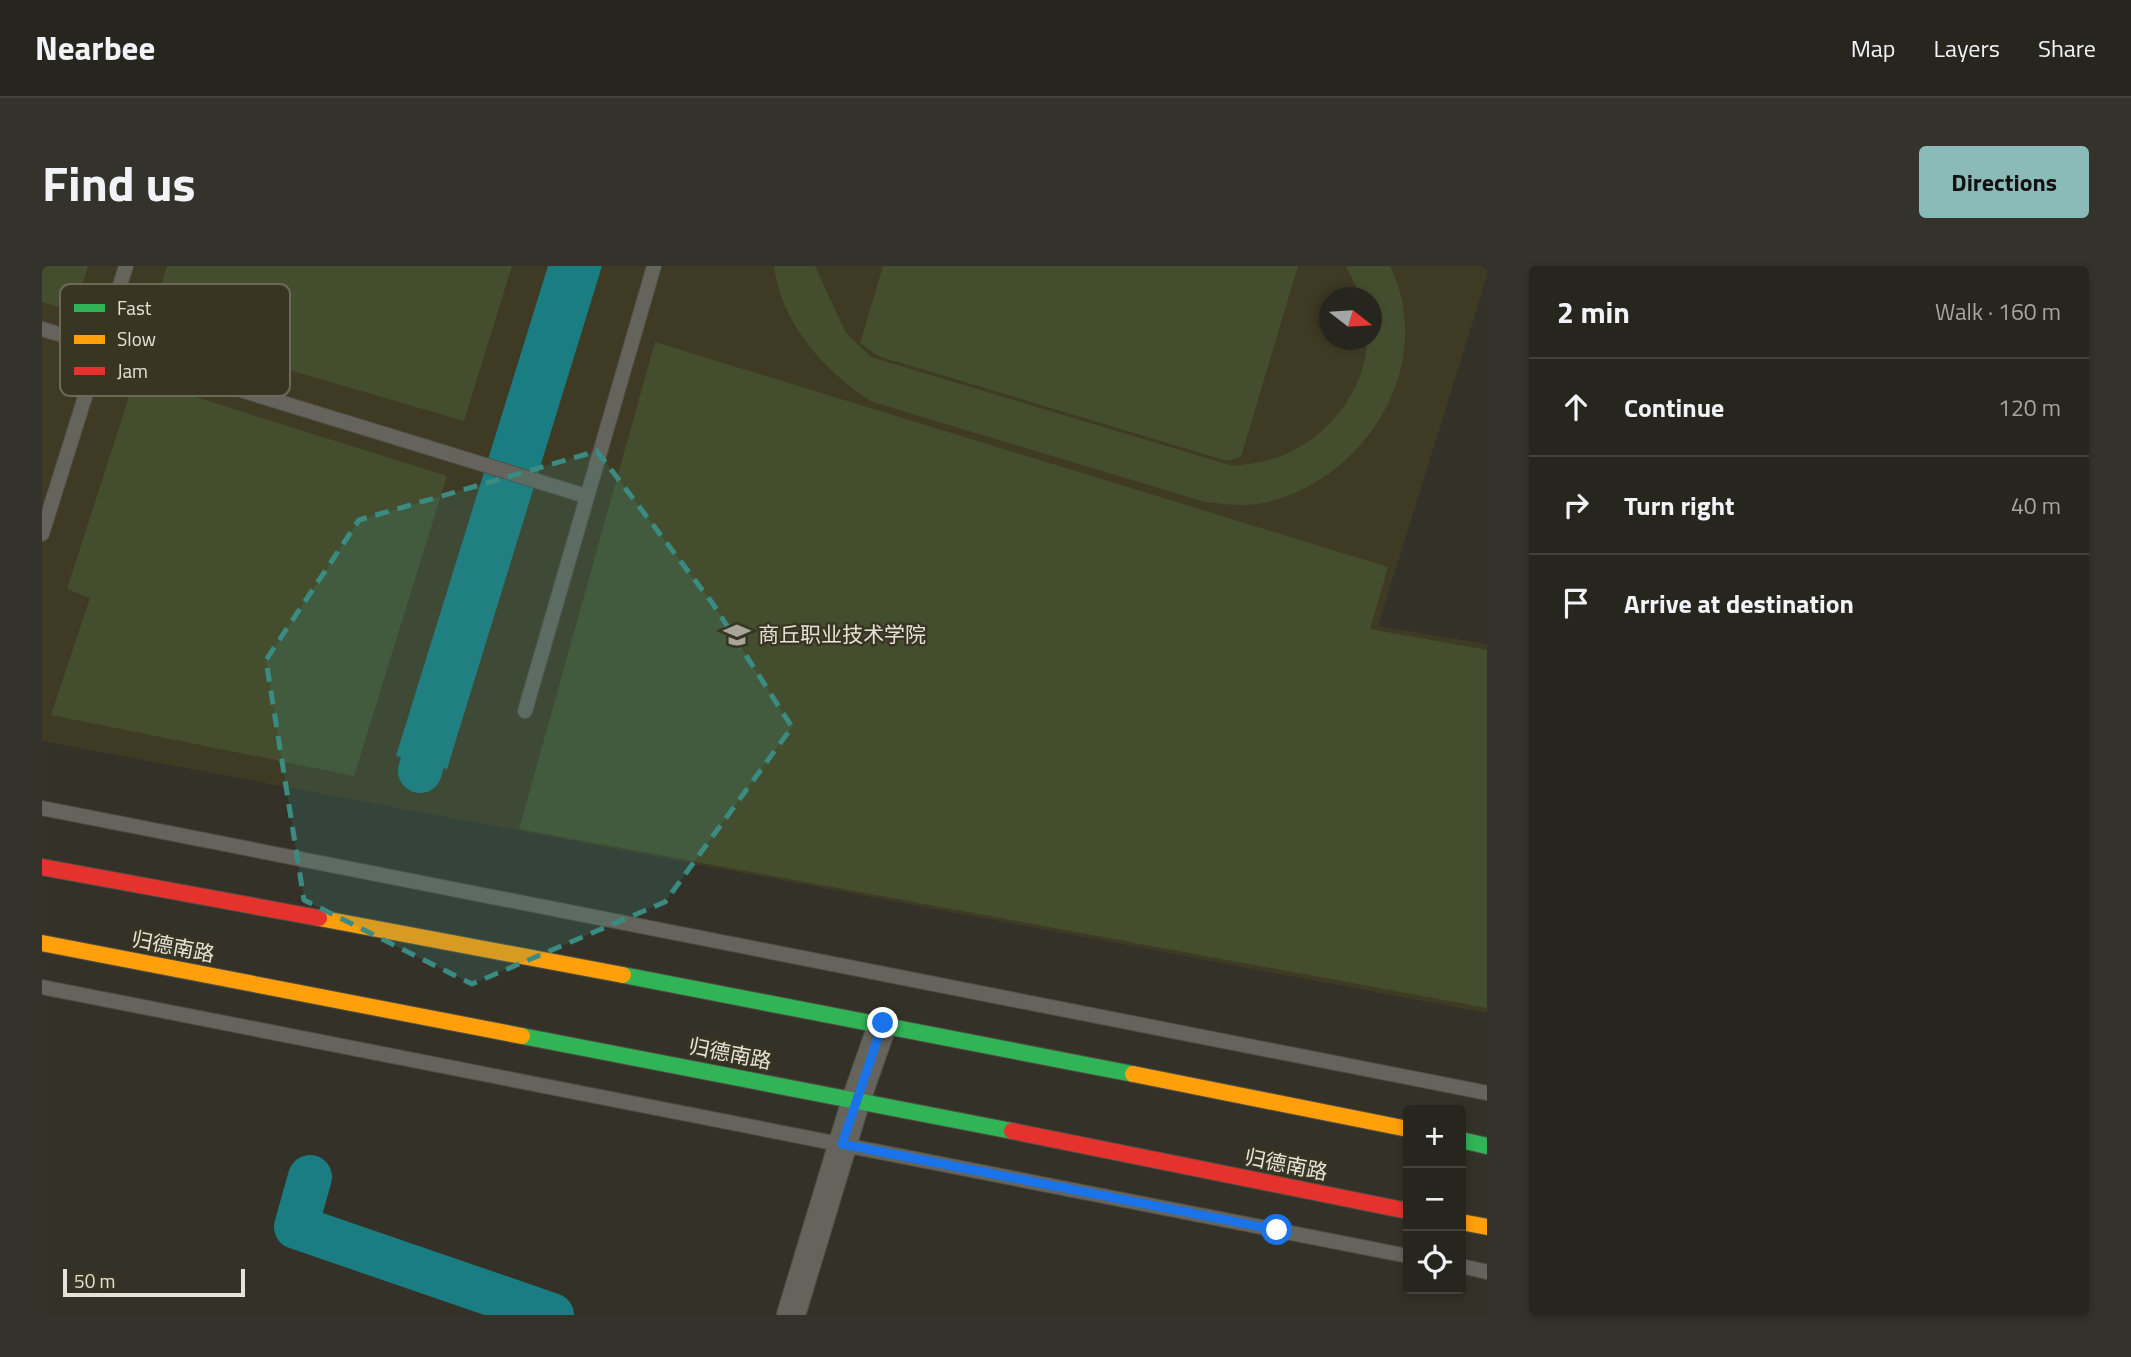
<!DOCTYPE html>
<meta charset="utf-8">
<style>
body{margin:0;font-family:"Titillium Web","Noto Sans SC",sans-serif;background:#33322b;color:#f1f3f6}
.controls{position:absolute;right:21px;bottom:21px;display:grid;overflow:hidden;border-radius:7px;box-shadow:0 4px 10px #0003}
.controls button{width:63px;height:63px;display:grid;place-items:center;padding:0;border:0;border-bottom:2px solid #43433c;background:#27261e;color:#f1f3f6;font:35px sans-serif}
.compass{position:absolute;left:1277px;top:21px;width:63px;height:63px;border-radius:50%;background:#27261e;box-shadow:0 4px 10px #0003;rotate:107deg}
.scale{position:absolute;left:21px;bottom:18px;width:182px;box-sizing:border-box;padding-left:7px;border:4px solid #e5e3d8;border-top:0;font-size:19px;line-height:24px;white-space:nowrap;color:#e5e3d8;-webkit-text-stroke:5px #393523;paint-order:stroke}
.stop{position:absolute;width:21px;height:21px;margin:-16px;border:5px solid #1a73e8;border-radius:50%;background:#fff}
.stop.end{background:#1a73e8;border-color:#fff;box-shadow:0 2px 7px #0008}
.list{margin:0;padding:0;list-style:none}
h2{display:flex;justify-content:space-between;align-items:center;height:91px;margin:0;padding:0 28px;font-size:30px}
h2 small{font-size:23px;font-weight:400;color:#a4a5a4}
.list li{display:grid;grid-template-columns:46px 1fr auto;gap:21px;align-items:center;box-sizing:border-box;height:98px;padding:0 28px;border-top:2px solid #43433c}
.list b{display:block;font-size:26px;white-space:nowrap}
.list em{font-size:23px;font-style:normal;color:#a4a5a4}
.icon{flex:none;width:38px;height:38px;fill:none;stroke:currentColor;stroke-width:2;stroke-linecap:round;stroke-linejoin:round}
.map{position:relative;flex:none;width:1445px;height:1049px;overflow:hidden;border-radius:7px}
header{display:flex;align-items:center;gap:42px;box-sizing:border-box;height:98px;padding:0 35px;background:#27261e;border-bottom:2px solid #43433c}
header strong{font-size:33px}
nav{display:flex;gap:38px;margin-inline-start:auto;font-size:24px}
.intro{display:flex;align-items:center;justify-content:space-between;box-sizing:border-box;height:168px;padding:0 42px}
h1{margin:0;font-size:49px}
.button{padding:18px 32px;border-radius:7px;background:#8bbbb9;color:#111;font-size:24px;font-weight:700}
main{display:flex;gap:42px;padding:0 42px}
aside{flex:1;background:#27261e;border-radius:7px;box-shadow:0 4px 10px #0003}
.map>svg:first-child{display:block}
</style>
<header>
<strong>Nearbee</strong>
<nav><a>Map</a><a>Layers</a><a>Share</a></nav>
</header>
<div class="intro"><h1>Find us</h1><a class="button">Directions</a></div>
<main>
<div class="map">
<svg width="1445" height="1049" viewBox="0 0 1445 1049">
<rect width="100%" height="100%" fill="#343228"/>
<!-- built -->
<path fill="#3f3a24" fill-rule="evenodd" d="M0,0H1445V10L1336,360L1445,378V747L0,475ZM1288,32H1330V74H1288Z"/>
<!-- green -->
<g fill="#444e2e">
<polygon points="0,0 46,0 32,46 0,36"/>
<polygon points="125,0 470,0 422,155 106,63"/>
<path d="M732,0H773L804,67L829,91L1191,200C1207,198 1224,196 1239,190C1285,172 1324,125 1325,74H1330V32L1319,31L1304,0H1348C1396,98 1324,215 1221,237C1203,241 1181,238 1163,236L831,136C784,108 738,56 732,0Z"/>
<polygon points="841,0 1256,0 1199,191 1185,195 836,90 818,77"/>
<polygon points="613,76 1346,301 1328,363 1445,384 1445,742 477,563"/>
<polygon points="93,112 405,210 312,510 9,449 48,332 25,323"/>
</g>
<!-- water -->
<polygon fill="#1a7d81" points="506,0 560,0 405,503 354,490"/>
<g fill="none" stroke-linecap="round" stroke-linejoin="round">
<!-- river -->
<g stroke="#1a7d81" stroke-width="44">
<polyline points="378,505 396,440"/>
<polyline points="268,911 254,961 510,1049"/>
</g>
<!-- lane casing -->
<g stroke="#4f4e45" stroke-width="16">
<g id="lane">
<polyline points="0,63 544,230"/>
<polyline points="0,268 84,0"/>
<polyline points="483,445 612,0"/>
<polyline points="0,542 1445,827"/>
<polyline points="0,721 1366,990"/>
<polyline points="1419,1000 1445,1006"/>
</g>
</g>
<!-- street casing -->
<g stroke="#4f4e45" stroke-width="30">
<polyline id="street" points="749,1049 814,834 841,757"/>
</g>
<!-- fast casing -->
<g stroke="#4f4e45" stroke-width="18">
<g id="fast">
<polyline points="581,709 1091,808"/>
<polyline points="480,770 970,865"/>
<polyline points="1419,874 1445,880"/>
</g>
</g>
<!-- slow casing -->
<g stroke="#4f4e45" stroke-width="18">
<g id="slow">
<polyline points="277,652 581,709"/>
<polyline points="0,677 480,770"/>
<polyline points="1091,808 1366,863"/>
<polyline points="1419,956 1445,961"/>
</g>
</g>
<!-- jam casing -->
<g stroke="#4f4e45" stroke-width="18">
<g id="jam">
<polyline points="0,601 277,652"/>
<polyline points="970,865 1366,945"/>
</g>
</g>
<!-- lane -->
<use href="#lane" stroke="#65645c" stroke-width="14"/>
<!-- street -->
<use href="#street" stroke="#65645c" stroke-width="28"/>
<!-- fast -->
<use href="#fast" stroke="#30b455" stroke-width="16"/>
<!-- slow -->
<use href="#slow" stroke="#ff9f0a" stroke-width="16"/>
<!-- jam -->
<use href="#jam" stroke="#e5322d" stroke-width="16"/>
</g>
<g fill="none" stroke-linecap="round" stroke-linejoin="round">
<!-- route -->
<polyline stroke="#1a73e8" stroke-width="9" points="841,757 800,878 1235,964"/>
</g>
<!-- marked area -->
<path fill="#3a8c83" fill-opacity="0.2" stroke="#3a8c83" stroke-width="5" stroke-dasharray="14 9" stroke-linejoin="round" d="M555,185L671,338L750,461L623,636L430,718L262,634L224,394L317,254Z"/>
<!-- icons -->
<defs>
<g id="university-bare" transform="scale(2.1)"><path d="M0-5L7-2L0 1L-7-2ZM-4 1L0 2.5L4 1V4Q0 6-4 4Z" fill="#a7a59a" stroke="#393523" stroke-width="2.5" paint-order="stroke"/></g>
</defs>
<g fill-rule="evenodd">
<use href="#university-bare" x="695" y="369"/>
</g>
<g text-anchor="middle" stroke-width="5" stroke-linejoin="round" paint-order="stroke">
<!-- poi labels -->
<g font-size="21" fill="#e5e3d8" stroke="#393523" text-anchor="start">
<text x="716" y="376">商丘职业技术学院</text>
</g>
<!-- street labels -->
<g font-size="21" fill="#e5e3d8" stroke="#393523">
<text transform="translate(131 681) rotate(11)" y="7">归德南路</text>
<text transform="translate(688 788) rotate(11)" y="7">归德南路</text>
<text transform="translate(1244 899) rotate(11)" y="7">归德南路</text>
</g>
</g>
<!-- legend -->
<rect x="18" y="18" width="230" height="112" rx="10" fill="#393523" stroke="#6d6959" stroke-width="2"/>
<rect x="32" y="38" width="31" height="8" fill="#30b455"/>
<rect x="32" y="69" width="31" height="9" fill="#ff9f0a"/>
<rect x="32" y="101" width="31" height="8" fill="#e5322d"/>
<g font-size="19" fill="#e5e3d8">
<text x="75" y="49">Fast</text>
<text x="75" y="80">Slow</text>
<text x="75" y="112">Jam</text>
</g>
</svg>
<div class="controls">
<button>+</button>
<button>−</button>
<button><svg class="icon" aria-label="locate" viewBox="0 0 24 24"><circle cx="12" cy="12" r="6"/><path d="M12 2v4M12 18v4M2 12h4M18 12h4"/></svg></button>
</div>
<svg class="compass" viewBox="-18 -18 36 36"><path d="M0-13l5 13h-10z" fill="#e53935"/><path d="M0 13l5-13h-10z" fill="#a4a5a4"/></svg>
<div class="scale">50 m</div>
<div class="stop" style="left:1235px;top:964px"></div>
<div class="stop end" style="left:841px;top:757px"></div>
</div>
<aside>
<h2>2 min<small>Walk · 160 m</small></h2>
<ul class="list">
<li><svg class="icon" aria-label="ahead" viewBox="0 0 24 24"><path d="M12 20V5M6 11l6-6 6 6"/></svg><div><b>Continue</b></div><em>120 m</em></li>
<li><svg class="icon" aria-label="right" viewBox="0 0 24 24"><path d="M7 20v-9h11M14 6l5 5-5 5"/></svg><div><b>Turn right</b></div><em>40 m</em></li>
<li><svg class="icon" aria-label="arrive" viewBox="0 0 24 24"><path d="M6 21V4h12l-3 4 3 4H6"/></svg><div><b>Arrive at destination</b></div></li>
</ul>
</aside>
</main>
